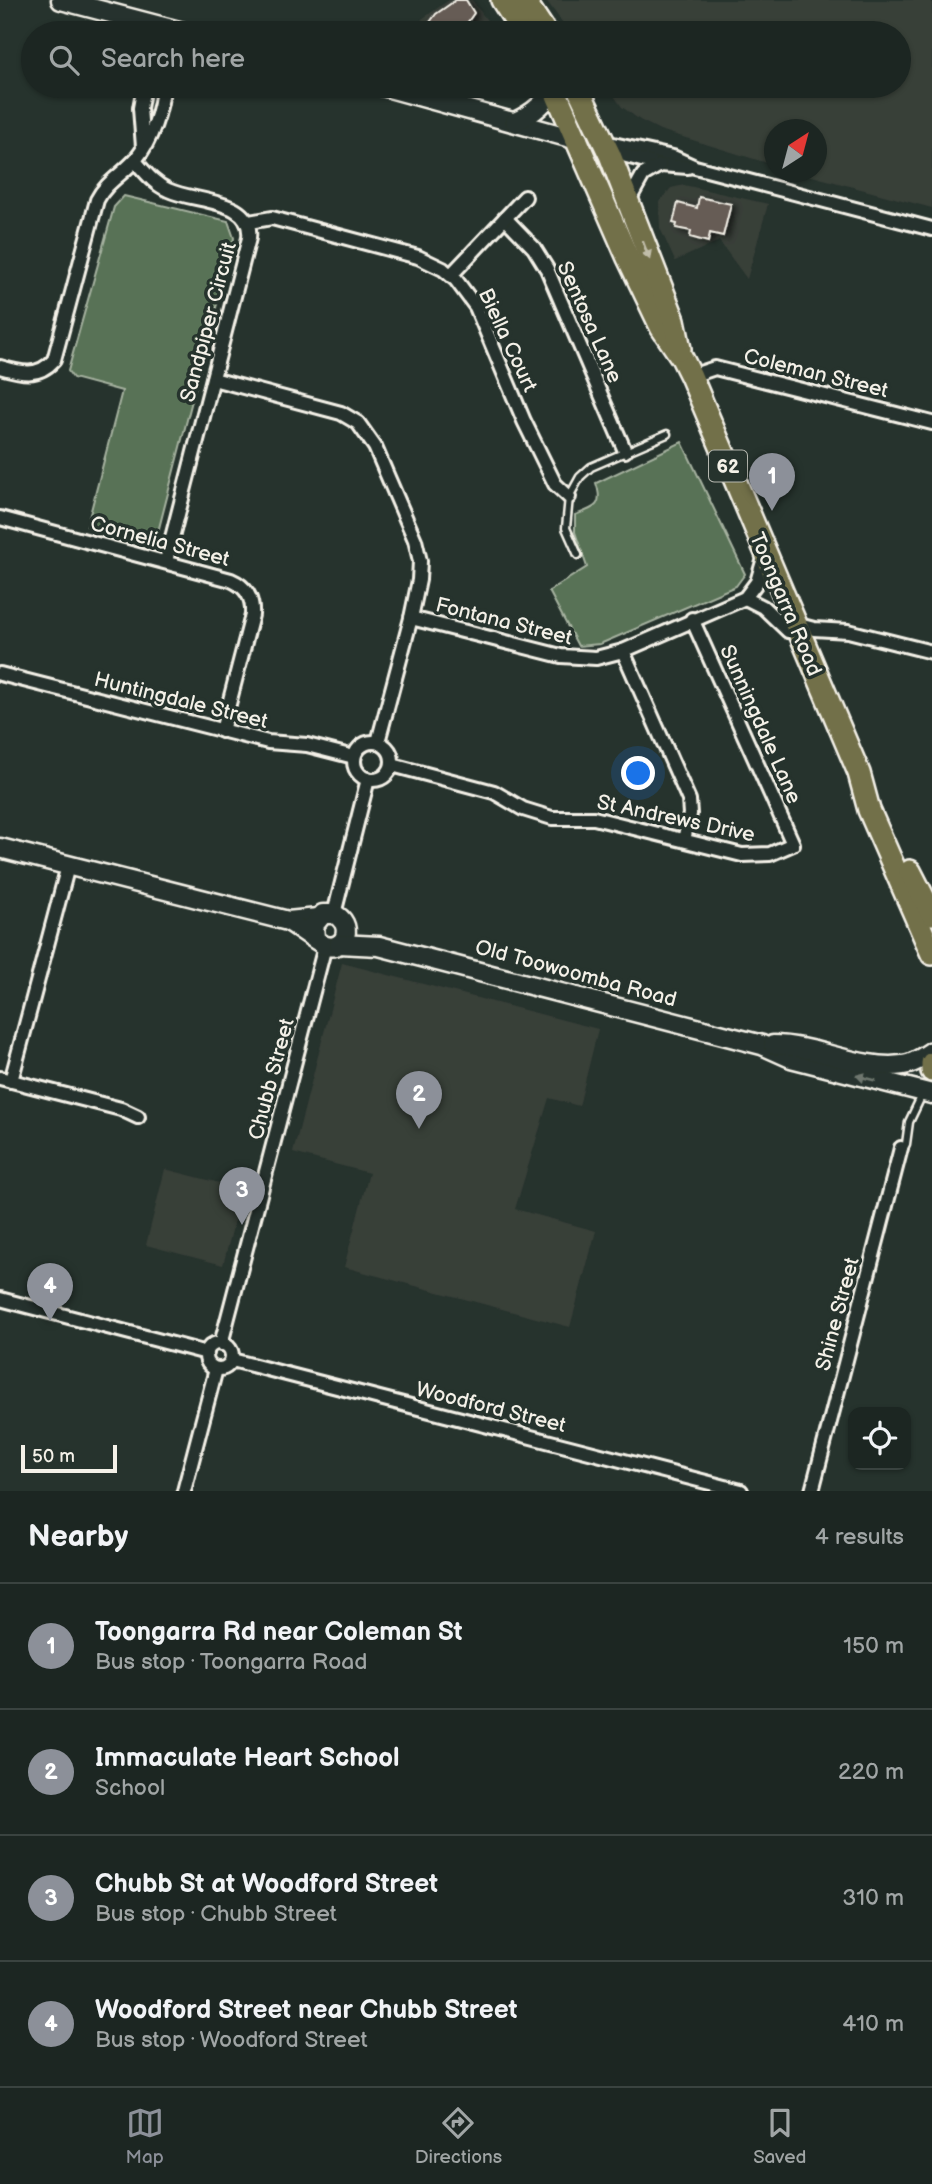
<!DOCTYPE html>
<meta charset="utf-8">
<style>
body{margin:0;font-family:"Balsamiq Sans",sans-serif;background:#252e2a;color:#f1f3f6}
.controls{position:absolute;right:21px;bottom:21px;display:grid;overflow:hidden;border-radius:14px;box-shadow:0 2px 5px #0004}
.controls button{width:63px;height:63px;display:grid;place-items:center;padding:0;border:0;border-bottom:2px solid #3a4340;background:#1c2622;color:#f1f3f6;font:35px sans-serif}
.compass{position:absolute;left:764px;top:119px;width:63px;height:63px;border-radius:50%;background:#1c2622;box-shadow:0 2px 5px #0004;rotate:36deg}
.scale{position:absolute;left:21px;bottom:18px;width:96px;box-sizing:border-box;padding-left:7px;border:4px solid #f4f1e8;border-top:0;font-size:19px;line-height:24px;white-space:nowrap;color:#f4f1e8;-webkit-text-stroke:5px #26332d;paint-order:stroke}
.you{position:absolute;left:639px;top:774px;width:24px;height:24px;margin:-18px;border:5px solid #fff;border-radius:50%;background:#1a73e8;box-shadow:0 0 0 10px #1a73e833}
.badge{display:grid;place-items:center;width:46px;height:46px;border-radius:50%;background:#8c9099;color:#fff;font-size:23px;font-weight:700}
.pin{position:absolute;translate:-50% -58px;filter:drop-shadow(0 2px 4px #0008)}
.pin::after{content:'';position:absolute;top:37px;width:24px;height:21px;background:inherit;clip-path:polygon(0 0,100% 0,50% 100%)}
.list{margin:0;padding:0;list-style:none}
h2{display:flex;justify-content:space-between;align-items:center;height:91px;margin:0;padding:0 28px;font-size:30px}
h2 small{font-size:23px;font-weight:400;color:#a0a5a5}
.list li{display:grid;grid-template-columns:46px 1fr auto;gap:21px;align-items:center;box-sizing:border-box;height:126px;padding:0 28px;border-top:2px solid #3a4340}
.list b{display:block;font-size:26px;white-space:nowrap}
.list p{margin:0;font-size:23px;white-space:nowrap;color:#a0a5a5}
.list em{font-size:23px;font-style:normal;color:#a0a5a5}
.icon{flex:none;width:38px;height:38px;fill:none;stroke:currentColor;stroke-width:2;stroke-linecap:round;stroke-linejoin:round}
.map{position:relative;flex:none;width:932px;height:1491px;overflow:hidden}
.search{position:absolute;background:#1c2622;box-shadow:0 2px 5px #0004;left:21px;right:21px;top:21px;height:77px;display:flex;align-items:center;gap:18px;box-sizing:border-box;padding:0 24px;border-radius:38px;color:#a0a5a5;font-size:26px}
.sheet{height:595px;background:#1c2622}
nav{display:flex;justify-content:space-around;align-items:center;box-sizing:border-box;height:98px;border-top:2px solid #3a4340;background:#1c2622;font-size:19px;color:#a0a5a5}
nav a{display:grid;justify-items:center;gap:4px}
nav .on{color:#8c9099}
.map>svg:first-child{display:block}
</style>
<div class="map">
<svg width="932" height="1491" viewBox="0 0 932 1491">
<defs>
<filter id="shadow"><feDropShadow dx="4.5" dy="2.5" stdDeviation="3.5" flood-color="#0009"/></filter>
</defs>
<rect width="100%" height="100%" fill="#26332d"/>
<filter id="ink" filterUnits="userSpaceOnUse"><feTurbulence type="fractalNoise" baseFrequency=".0143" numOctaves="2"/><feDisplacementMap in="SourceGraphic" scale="14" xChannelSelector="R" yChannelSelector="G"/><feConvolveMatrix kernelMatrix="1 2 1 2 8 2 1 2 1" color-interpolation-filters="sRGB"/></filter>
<g filter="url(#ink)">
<!-- built -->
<g fill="#393f39">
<polygon points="449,0 472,0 496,33 418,33 422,19"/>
<polygon points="546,0 932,0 932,208 797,172 816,172 816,130 774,130 774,165 660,130 640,120 622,107 607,86 899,86 899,33 570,33"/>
<polygon points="684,185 768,204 747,279 719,241 675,261 660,228 659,202 671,188"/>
<polygon points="342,963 598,1029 579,1106 549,1098 515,1209 596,1231 570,1327 344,1267 369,1173 293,1153"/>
<polygon points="165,1169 243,1189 223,1265 146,1245"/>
</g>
<!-- green -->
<g fill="#597257" stroke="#a6b2a0" stroke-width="2">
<polygon points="124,196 228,221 234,238 158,532 149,541 87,526 122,391 73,378 68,371 114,207"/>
<path d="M682,442L745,574L736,586L600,644L578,646L549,591L587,567L575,532V515C595,508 604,506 596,483Z"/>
</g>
<!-- building -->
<g fill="#665b55" stroke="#f4f1e8" stroke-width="2" filter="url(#shadow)">
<polygon points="456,0 466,0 474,13 460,33 422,33 436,14"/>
<polygon points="699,197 731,204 723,236 710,233 708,242 690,237 691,231 676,228 677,224 673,223 678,203 697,208"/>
</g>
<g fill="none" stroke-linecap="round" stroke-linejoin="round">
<!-- lane casing -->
<g stroke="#f4f1e8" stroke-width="11">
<g id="lane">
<polyline points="578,555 566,528 569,497 580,477 591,467 667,434"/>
<polyline points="903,1150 906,1144 909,1122 922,1095"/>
</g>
</g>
<!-- street casing -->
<g stroke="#f4f1e8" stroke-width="18">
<g id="street">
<polyline points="604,142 673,157 695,167 932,229"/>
<polyline points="143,147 140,108 144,86"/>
<polyline points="608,151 660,165 688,167"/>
<path d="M135,161C145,172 154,184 168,190C195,203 254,198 249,238L166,561"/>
<polyline points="628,202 643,175 660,165"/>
<polyline points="505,218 534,248 547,269 625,451"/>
<polyline points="249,222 272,218 418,257 443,269 456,280 476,307 524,421 555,484 569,497"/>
<polyline points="451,275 525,197"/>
<path d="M0,367C21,373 38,378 54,360L97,200C106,182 123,174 136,159C151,141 162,109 163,86"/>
<polyline points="691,376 715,368 932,423"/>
<polyline points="213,379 341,413 358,423 375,447 415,540 420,561 419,580 411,618 378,742"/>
<path d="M0,518L231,580C247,587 253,598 252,615L222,731"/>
<polyline points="745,598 763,607 788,631 798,632"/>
<polyline points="411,618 561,656 596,658 623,651 745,598 757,582 765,555"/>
<polyline points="795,624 814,629 848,631 932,652"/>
<polyline points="623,651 689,800 690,814 684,840"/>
<polyline points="0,674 268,742 307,745 354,757"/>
<circle cx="373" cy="761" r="19"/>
<polyline points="392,765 494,792 523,809 552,818 594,818 742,855 770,854 793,844 692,619"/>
<polyline points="334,914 368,779"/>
<polyline points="0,1078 121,1109 138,1117"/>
<polyline points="11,1081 68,866"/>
<polyline points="0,1299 207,1353"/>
<circle cx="219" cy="1356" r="13"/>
<polyline points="221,1344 325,946"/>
<polyline points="232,1360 741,1491"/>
<polyline points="184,1491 216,1369"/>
<polyline points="812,1491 901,1148"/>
</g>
</g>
<!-- secondary casing -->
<g stroke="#f4f1e8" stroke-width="23">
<g id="secondary">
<polyline points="61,0 187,33"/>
<polyline points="382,86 578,140"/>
<path d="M515,122C532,114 546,104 554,87"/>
<polyline points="0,848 288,921 318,918"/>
<path d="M288,921C295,925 322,945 326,946C347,951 354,923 334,914H323L314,925L315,938"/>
<polyline points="339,944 379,946 762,1045 791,1058 932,1094"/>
<path d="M773,1045C816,1045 861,1071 903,1065C914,1064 923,1057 932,1051"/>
</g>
</g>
<!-- primary casing -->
<g stroke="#f4f1e8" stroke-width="26">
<g id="primary">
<polyline points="502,0 523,33"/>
<polyline points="524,0 546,33"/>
<polyline points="553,86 628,258 661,327 682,358 691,376 859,773 869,810 932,954"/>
<polyline points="577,86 610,155 674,320 680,349"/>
<polyline points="910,871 932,914"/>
<polyline points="932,1063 932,1071"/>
</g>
</g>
<!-- lane -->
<use href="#lane" stroke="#26332d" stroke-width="6"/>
<!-- street -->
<use href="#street" stroke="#26332d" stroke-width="12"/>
<!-- secondary -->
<use href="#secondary" stroke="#26332d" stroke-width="18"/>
<!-- primary -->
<use href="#primary" stroke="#726f4a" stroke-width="21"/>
</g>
<!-- one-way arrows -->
<defs><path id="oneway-solid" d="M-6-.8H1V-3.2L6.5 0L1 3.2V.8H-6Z" transform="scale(1.75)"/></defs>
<use fill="#c0bda9" href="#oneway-solid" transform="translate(646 250) rotate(69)"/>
<use fill="#6e766e" href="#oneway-solid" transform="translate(866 1078) rotate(-165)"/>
</g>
<g text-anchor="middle" stroke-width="7" stroke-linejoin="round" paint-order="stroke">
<!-- shield labels -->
<rect fill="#26332d" stroke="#b6b8b0" stroke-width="2" x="709" y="450.5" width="38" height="31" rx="5"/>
<g font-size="19" font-weight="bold" fill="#f4f1e8">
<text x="728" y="473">62</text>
</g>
<!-- street labels -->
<g font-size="21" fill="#f4f1e8" stroke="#26332d">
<text transform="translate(208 322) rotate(-75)" y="7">Sandpiper Circuit</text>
<text transform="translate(590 322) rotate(66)" y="7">Sentosa Lane</text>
<text transform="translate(508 340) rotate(65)" y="7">Biella Court</text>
<text transform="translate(816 373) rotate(14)" y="7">Coleman Street</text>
<text transform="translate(160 541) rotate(15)" y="7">Cornelia Street</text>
<text transform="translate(786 604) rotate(67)" y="7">Toongarra Road</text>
<text transform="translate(504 621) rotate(14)" y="7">Fontana Street</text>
<text transform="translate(181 700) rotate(14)" y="7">Huntingdale Street</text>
<text transform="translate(761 724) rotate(66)" y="7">Sunningdale Lane</text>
<text transform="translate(676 818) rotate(12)" y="7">St Andrews Drive</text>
<text transform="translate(576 973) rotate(15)" y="7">Old Toowoomba Road</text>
<text transform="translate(271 1079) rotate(-75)" y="7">Chubb Street</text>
<text transform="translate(837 1314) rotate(-75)" y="7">Shine Street</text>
<text transform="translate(491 1407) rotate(14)" y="7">Woodford Street</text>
</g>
</g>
</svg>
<div class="controls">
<button><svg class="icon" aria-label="locate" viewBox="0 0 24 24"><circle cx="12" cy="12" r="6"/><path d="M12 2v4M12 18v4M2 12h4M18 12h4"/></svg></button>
</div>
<svg class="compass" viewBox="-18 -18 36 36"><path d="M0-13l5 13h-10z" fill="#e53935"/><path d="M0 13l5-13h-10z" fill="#a0a5a5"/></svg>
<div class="scale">50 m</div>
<div class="you"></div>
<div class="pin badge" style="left:772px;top:511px">1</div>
<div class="pin badge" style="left:419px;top:1129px">2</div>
<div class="pin badge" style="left:242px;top:1225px">3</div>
<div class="pin badge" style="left:50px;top:1321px">4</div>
<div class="search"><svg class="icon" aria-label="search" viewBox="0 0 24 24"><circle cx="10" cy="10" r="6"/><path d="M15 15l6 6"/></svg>Search here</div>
</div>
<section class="sheet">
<h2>Nearby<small>4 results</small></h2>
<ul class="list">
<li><span class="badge">1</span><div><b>Toongarra Rd near Coleman St</b><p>Bus stop · Toongarra Road</p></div><em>150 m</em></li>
<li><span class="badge">2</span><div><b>Immaculate Heart School</b><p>School</p></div><em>220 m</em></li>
<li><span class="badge">3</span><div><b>Chubb St at Woodford Street</b><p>Bus stop · Chubb Street</p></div><em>310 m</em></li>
<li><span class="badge">4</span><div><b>Woodford Street near Chubb Street</b><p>Bus stop · Woodford Street</p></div><em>410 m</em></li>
</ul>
</section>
<nav>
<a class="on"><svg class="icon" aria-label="map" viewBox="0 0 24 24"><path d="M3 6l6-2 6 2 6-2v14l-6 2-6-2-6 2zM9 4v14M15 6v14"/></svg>Map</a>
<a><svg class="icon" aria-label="directions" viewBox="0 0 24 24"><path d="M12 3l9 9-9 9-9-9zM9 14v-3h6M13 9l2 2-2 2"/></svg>Directions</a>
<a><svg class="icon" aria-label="saved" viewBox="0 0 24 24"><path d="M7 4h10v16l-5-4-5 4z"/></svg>Saved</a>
</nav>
